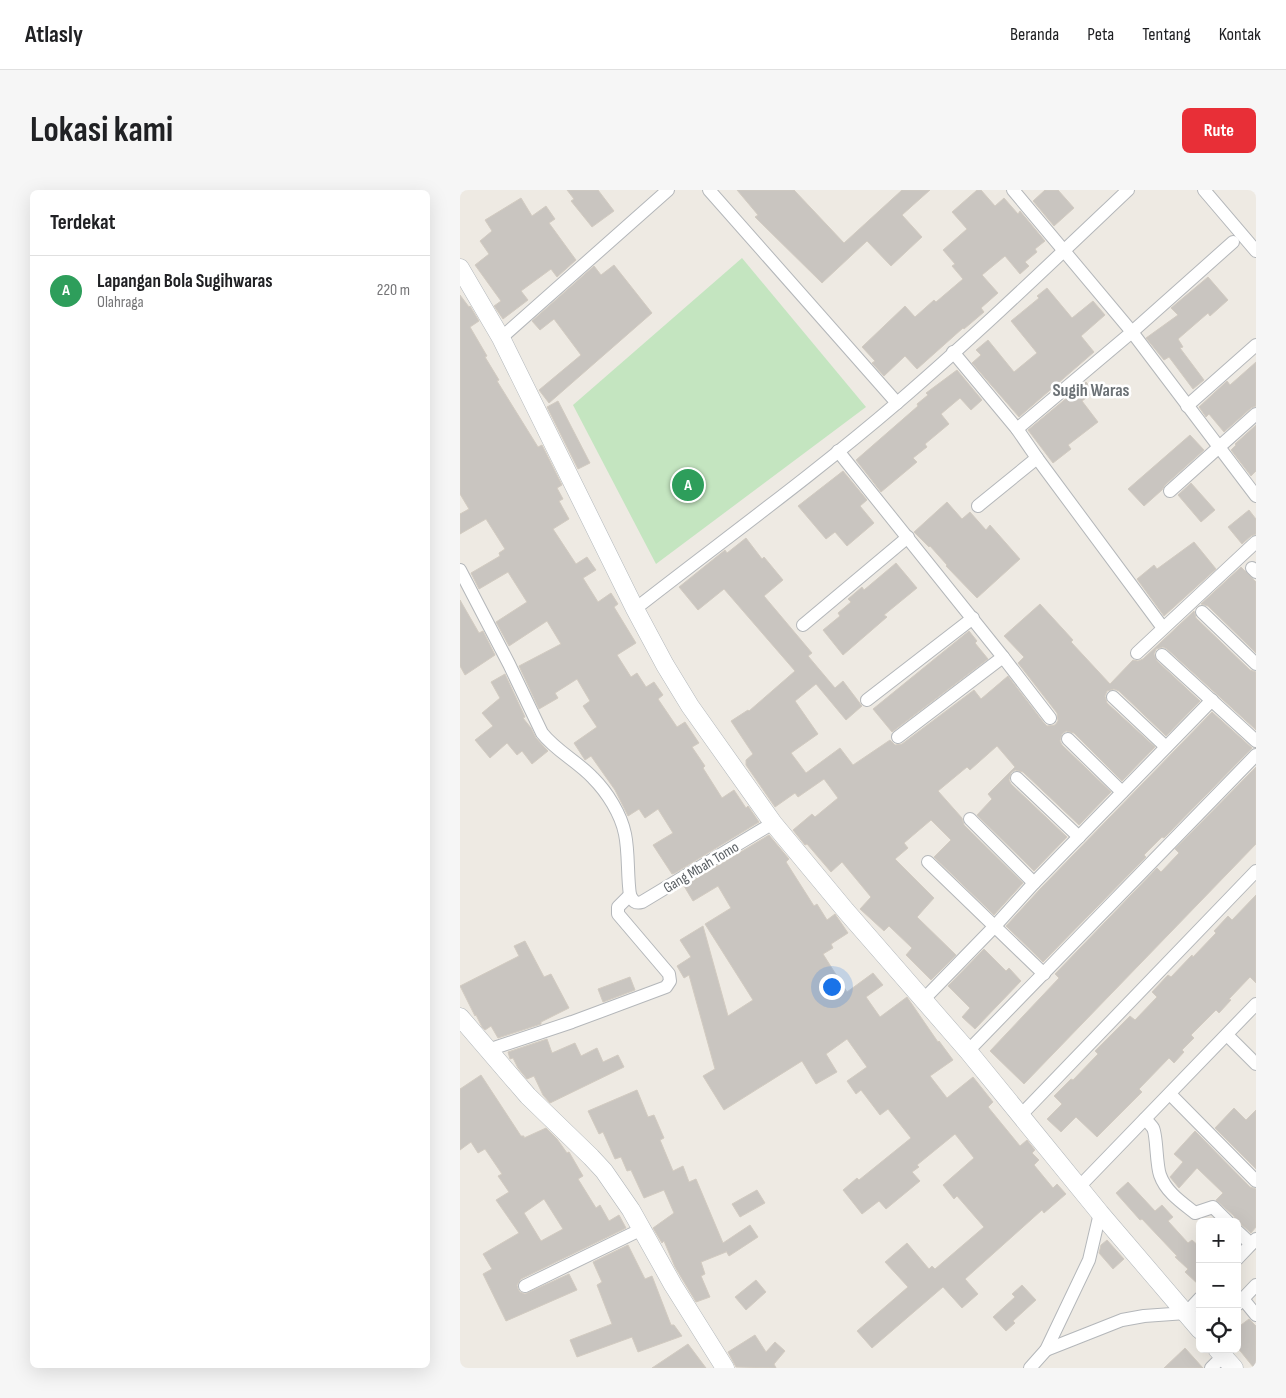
<!DOCTYPE html>
<html lang="id">
<meta charset="utf-8">
<style>
body{margin:0;font-family:"Sofia Sans Condensed",sans-serif;background:#f6f6f6;color:#202124}
.controls{position:absolute;right:15px;bottom:15px;display:grid;overflow:hidden;border-radius:8px;box-shadow:0 5px 20px #0002}
.controls button{width:45px;height:45px;display:grid;place-items:center;padding:0;border:0;border-bottom:1px solid #e0e0e0;background:#fff;color:#202124;font:25px sans-serif}
.you{position:absolute;left:371px;top:796px;width:18px;height:18px;margin:-12px;border:4px solid #fff;border-radius:50%;background:#1a73e8;box-shadow:0 0 0 8px #1a73e833}
.badge{display:grid;place-items:center;width:32px;height:32px;border-radius:50%;background:#e82f37;color:#fff;font-size:16px;font-weight:700}
.pin{position:absolute;translate:-50% -50%;border:2px solid #fff;box-shadow:0 1px 5px #0006}
.list{margin:0;padding:0;list-style:none}
h2{display:flex;justify-content:space-between;align-items:center;height:65px;margin:0;padding:0 20px;font-size:21px}
h2 small{font-size:16px;font-weight:400;color:#757577}
.list li{display:grid;grid-template-columns:32px 1fr auto;gap:15px;align-items:center;box-sizing:border-box;height:70px;padding:0 20px;border-top:1px solid #e0e0e0}
.list b{display:block;font-size:19px;white-space:nowrap}
.list p{margin:0;font-size:16px;white-space:nowrap;color:#757577}
.list em{font-size:16px;font-style:normal;color:#757577}
.icon{flex:none;width:28px;height:28px;fill:none;stroke:currentColor;stroke-width:2;stroke-linecap:round;stroke-linejoin:round}
.map{position:relative;flex:none;width:796px;height:1178px;overflow:hidden;border-radius:8px}
header{display:flex;align-items:center;gap:30px;box-sizing:border-box;height:70px;padding:0 25px;background:#fff;border-bottom:1px solid #e0e0e0}
header strong{font-size:24px}
nav{display:flex;gap:28px;margin-inline-start:auto;font-size:18px}
.intro{display:flex;align-items:center;justify-content:space-between;box-sizing:border-box;height:120px;padding:0 30px}
h1{margin:0;font-size:35px}
.button{padding:12px 22px;border-radius:8px;background:#e82f37;color:#fff;font-size:18px;font-weight:700}
main{display:flex;gap:30px;padding:0 30px}
aside{flex:1;background:#fff;border-radius:8px;box-shadow:0 5px 20px #0002}
.map>svg:first-child{display:block}
</style>
<header>
<strong>Atlasly</strong>
<nav><a>Beranda</a><a>Peta</a><a>Tentang</a><a>Kontak</a></nav>
</header>
<div class="intro"><h1>Lokasi kami</h1><a class="button">Rute</a></div>
<main>
<aside>
<h2>Terdekat<small></small></h2>
<ul class="list">
<li><span class="badge" style="background:#2e9e5b">A</span><div><b>Lapangan Bola Sugihwaras</b><p>Olahraga</p></div><em>220 m</em></li>
</ul>
</aside>
<div class="map">
<svg width="796" height="1178" viewBox="0 0 796 1178">
<rect width="100%" height="100%" fill="#eeeae3"/>
<!-- green -->
<polygon fill="#c4e5c0" points="282,68 406,217 196,374 113,215"/>
<!-- building -->
<g fill="#c9c5c0" stroke="#d2cbc1" fill-rule="evenodd">
<polygon points="107,0 138,0 154,21 132,37 111,11 114,9"/>
<polygon points="277,0 334,0 384,53 442,0 470,0 442,25 462,47 431,76 407,51 362,93 295,27 298,25"/>
<polygon points="517,0 521,0 535,16 544,8 558,24 560,21 585,51 575,59 577,62 565,72 569,76 560,84 545,66 522,85 538,103 521,118 524,122 504,139 503,138 457,179 445,166 424,186 412,173 415,171 402,157 445,116 455,127 474,110 476,112 503,89 492,76 495,74 483,60 507,39 492,22"/>
<polygon points="585,0 598,0 614,18 594,36 573,11"/>
<polygon points="61,8 72,26 86,16 95,29 89,33 116,70 97,87 91,79 61,101 68,110 43,129 34,116 41,111 15,75 29,64 20,51 32,41 25,30"/>
<polygon points="154,75 192,123 89,213 79,200 121,165 94,129 80,140 72,131 134,76 141,85"/>
<polygon points="748,87 768,110 750,126 748,123 718,149 723,157 720,158 744,190 733,199 709,167 704,170 686,148 718,125 711,118"/>
<polygon points="587,98 612,128 633,111 645,125 621,146 634,162 559,227 512,173 521,165 516,160 528,150 554,182 577,163 551,131 579,108 577,106"/>
<polygon points="0,105 9,117 10,116 19,131 10,137 27,166 25,167 39,190 37,191 78,257 82,255 102,295 97,298 103,309 99,311 109,329 93,339 116,374 127,367 136,380 123,388 138,412 151,403 158,414 154,417 176,453 157,465 171,487 177,483 186,497 194,492 203,505 198,509 217,537 225,532 239,553 232,557 245,576 243,578 262,608 274,600 286,618 288,616 299,632 215,683 212,684 193,655 213,643 198,619 185,628 179,619 168,626 155,600 131,566 125,570 114,553 137,537 123,516 130,511 117,489 95,503 98,508 79,519 59,476 101,454 87,431 49,456 36,432 67,412 48,382 19,399 11,383 40,366 39,363 45,359 26,329 0,344 0,324 9,319 0,304"/>
<polygon points="796,172 796,216 791,218 764,242 749,224 746,227 739,217 767,191 770,195"/>
<polygon points="497,180 522,210 511,220 500,208 481,224 489,234 465,254 467,257 453,268 457,272 421,302 396,270 458,216 457,214 468,205 466,203"/>
<polygon points="626,192 634,202 622,211 638,232 608,255 611,259 593,273 568,240"/>
<polygon points="98,211 130,273 118,279 87,217"/>
<polygon points="796,235 796,281 791,286 771,260 776,255 775,254"/>
<polygon points="730,245 744,260 705,295 702,300 684,316 668,299"/>
<polygon points="383,281 407,310 400,316 414,333 387,356 375,342 366,349 338,316"/>
<polygon points="731,293 755,320 741,332 718,305"/>
<polygon points="487,312 502,329 510,322 526,340 530,335 560,369 517,408 486,376 487,375 470,356 469,357 454,342"/>
<polygon points="789,320 796,329 796,344 791,346 782,354 768,337"/>
<polygon points="286,348 302,369 304,367 323,390 304,406 352,463 348,466 375,498 383,491 402,516 386,530 356,494 335,511 358,544 331,563 346,583 380,558 393,575 430,550 435,555 442,554 514,500 521,509 548,486 584,533 587,536 595,535 598,531 597,523 558,473 564,467 544,446 580,414 613,450 611,452 650,494 673,470 678,471 683,469 734,421 736,428 790,480 796,482 796,540 707,459 703,457 696,459 694,464 697,471 740,511 706,546 659,501 654,499 647,501 645,506 647,513 695,557 662,591 614,543 606,541 602,544 600,551 602,555 651,602 619,635 563,582 555,580 551,583 549,590 551,594 607,647 574,681 517,625 532,609 528,604 555,577 537,556 510,580 507,577 478,601 502,628 504,635 563,693 534,725 474,667 491,650 471,630 444,653 448,658 435,669 474,708 457,727 496,765 471,790 446,765 452,758 429,736 424,741 400,719 411,707 382,672 371,682 347,654 345,655 333,640 352,624 355,627 378,608 364,589 338,607 335,603 315,617 286,575 286,570 293,564 271,531 288,520 289,521 335,481 264,399 238,420 219,397 265,360 267,363"/>
<polygon points="734,352 756,379 704,426 677,389 694,375 697,379"/>
<polygon points="436,373 457,398 424,425 427,427 383,465 363,440 380,426 378,423 391,412 388,409 402,397 404,400"/>
<polygon points="781,377 796,392 796,463 748,416 741,414"/>
<polygon points="0,410 19,443 23,441 35,465 5,485 0,476"/>
<polygon points="509,441 517,451 515,453 528,469 432,542 413,519"/>
<polygon points="45,484 65,527 63,528 71,538 76,548 88,561 72,574 62,561 57,565 47,553 30,568 15,550 33,536 22,523 40,508 31,492"/>
<polygon points="752,522 792,558 704,648 702,647 684,665 686,667 583,772 546,736 580,699"/>
<polygon points="796,577 796,654 564,894 530,861 599,788 595,784 697,678 701,682 719,663 715,659"/>
<polygon points="309,645 329,669 326,672 354,716 357,714 367,730 375,724 388,743 371,754 373,758 363,764 387,802 413,783 423,795 406,807 420,827 447,807 478,852 479,851 493,870 470,886 487,908 513,887 533,912 528,917 560,956 567,950 575,960 572,963 579,970 574,975 593,998 597,994 606,1004 584,1023 582,1020 505,1089 518,1104 502,1118 483,1097 412,1158 397,1141 448,1097 425,1072 447,1053 469,1079 472,1076 475,1079 524,1037 497,1006 494,1009 483,995 514,968 495,944 457,975 459,977 452,982 460,991 426,1019 419,1011 402,1024 383,1000 397,988 399,990 451,948 428,919 420,925 401,900 396,904 387,891 407,877 387,849 366,864 377,882 356,894 342,871 264,920 243,886 255,879 229,785 224,788 217,776 231,767 220,750 243,736 268,826 293,810 245,734 271,718 258,696 233,711 224,696"/>
<polygon points="796,705 796,793 790,787 769,809 771,810 759,823 756,820 731,845 734,848 722,860 724,862 714,873 709,868 679,899 682,902 637,947 616,927 601,942 587,929 602,914 594,906 611,889 613,890 638,864 635,861 670,826 675,830 697,807 692,802 708,785 711,787 732,765 733,767 756,743 754,741 768,726 772,730"/>
<polygon points="65,751 84,787 91,784 109,818 81,832 81,834 38,848 31,836 25,840 22,837 16,825 15,826 0,796 59,766 54,756"/>
<polygon points="524,759 546,781 549,778 561,791 515,839 502,827 510,818 488,796"/>
<polygon points="170,787 175,800 143,812 138,799"/>
<polygon points="87,849 92,863 115,853 121,866 137,858 143,872 158,865 164,877 90,913 83,905 74,886 67,889 58,878 53,868 50,869 48,862"/>
<path d="M21,885L61,946H64V948L86,938L97,949L107,963L109,962L123,986L118,989L136,1018L140,1015L149,1031L159,1025L166,1038L61,1089L57,1095L58,1099L60,1102L65,1104L109,1084L117,1100L46,1131L23,1084L32,1079L23,1064L59,1043L36,1010L49,1002L38,986L42,984L25,959L18,963L11,952L0,960V899ZM84,1009L103,1039L81,1051L64,1023Z"/>
<polygon points="177,900 188,927 194,925 204,948 200,950 213,981 223,976 229,992 236,989 263,1053 290,1035 298,1047 269,1066 266,1061 266,1062 241,1072 245,1084 241,1086 250,1107 236,1112 215,1077 204,1051 202,1053 193,1038 214,1023 204,1000 184,1008 171,980 167,981 161,967 155,969 143,942 139,944 128,921"/>
<polygon points="774,918 786,930 796,920 796,979 755,938"/>
<polygon points="735,941 790,997 796,999 796,1037 791,1043 782,1035 777,1033 774,1026 756,1010 763,1003 737,978 719,998 710,987 723,972 714,964"/>
<polygon points="668,992 695,1021 702,1015 713,1027 708,1031 728,1053 732,1050 740,1057 740,1096 725,1082 728,1079 715,1067 717,1066 682,1029 680,1030 656,1003"/>
<polygon points="297,1000 305,1013 280,1027 272,1014"/>
<polygon points="647,1050 664,1069 653,1079 639,1063 641,1055"/>
<polygon points="168,1055 185,1089 192,1086 211,1135 214,1135 222,1146 178,1162 172,1147 117,1167 110,1150 152,1134 137,1095 142,1092 133,1072"/>
<polygon points="296,1090 306,1102 286,1120 275,1107"/>
<polygon points="562,1095 576,1110 553,1131 555,1133 546,1141 533,1127 555,1107 552,1104"/>
<polygon points="789,1129 796,1136 796,1178 794,1178 777,1157 777,1138"/>
<polygon points="295,1145 306,1162 315,1152 325,1161 314,1174 316,1178 276,1177 268,1162"/>
<polygon points="228,1154 246,1178 192,1178"/>
<polygon points="725,1158 743,1178 704,1178"/>
</g>
<g fill="none" stroke-linecap="round" stroke-linejoin="round">
<!-- street casing -->
<g stroke="#b4b7ba" stroke-width="14">
<g id="street">
<polyline points="249,0 437,213"/>
<polyline points="553,0 672,142 796,306"/>
<polyline points="744,0 796,61"/>
<polyline points="41,148 208,0"/>
<polyline points="493,162 557,239 577,268 518,316"/>
<polyline points="727,216 796,155"/>
<polyline points="557,239 672,142 773,52"/>
<polyline points="378,261 543,467 438,547"/>
<polyline points="577,268 703,438"/>
<polyline points="710,301 796,224"/>
<polyline points="792,378 796,382"/>
<path d="M0,380L49,474L82,543C96,561 117,571 133,588C147,602 161,624 165,644C169,663 167,685 170,705C173,711 175,714 182,712L313,633"/>
<path d="M175,419C262,351 353,285 437,213C516,145 592,72 668,0"/>
<polyline points="742,422 796,474"/>
<polyline points="343,435 448,347"/>
<polyline points="677,463 796,352"/>
<polyline points="702,465 796,551"/>
<polyline points="543,467 590,528"/>
<polyline points="653,507 706,557"/>
<polyline points="407,510 513,428"/>
<polyline points="608,549 662,602"/>
<polyline points="557,588 619,647"/>
<polyline points="510,629 574,693"/>
<polyline points="468,672 584,784"/>
<polyline points="464,809 535,736 574,693 752,510"/>
<polyline points="767,845 796,874"/>
<polyline points="28,860 112,832 206,797 210,791 209,784 158,724 158,717 170,705"/>
<polyline points="508,861 796,565"/>
<polyline points="710,904 796,991"/>
<polyline points="561,925 796,681"/>
<path d="M685,929C688,932 691,935 693,938C697,945 696,974 700,985C706,1002 721,1012 735,1023L753,1017L768,1032"/>
<polyline points="619,997 796,814"/>
<polyline points="777,1041 791,1054"/>
<polyline points="777,1069 796,1049"/>
<polyline points="65,1096 182,1039"/>
<polyline points="783,1109 796,1125"/>
<polyline points="777,1115 796,1095"/>
<polyline points="586,1160 662,1130 684,1126 726,1123 740,1108"/>
<polyline points="570,1178 586,1160 629,1070 640,1023"/>
<polyline points="751,1178 763,1166"/>
</g>
</g>
<!-- secondary casing -->
<g stroke="#b2b7bb" stroke-width="19">
<g id="secondary">
<polyline points="0,78 41,148 175,419 205,475 230,516 313,633 386,721 508,861 640,1023 740,1140"/>
<polyline points="0,827 68,906 131,967 144,981 171,1020 213,1095 265,1178"/>
<polyline points="757,1159 774,1178"/>
</g>
</g>
<!-- street -->
<use href="#street" stroke="#fff" stroke-width="12"/>
<!-- secondary -->
<use href="#secondary" stroke="#fff" stroke-width="18"/>
</g>
<g text-anchor="middle" stroke-width="5" stroke-linejoin="round" paint-order="stroke">
<!-- street labels -->
<g font-size="15" fill="#5b6064" stroke="#fff">
<text transform="translate(241 677) rotate(-31)" y="5">Gang Mbah Tomo</text>
</g>
<!-- quarter labels -->
<g font-size="18" font-weight="bold" fill="#6c7276" stroke="#fff">
<text x="631" y="206">Sugih Waras</text>
</g>
</g>
</svg>
<div class="controls">
<button>+</button>
<button>−</button>
<button><svg class="icon" aria-label="locate" viewBox="0 0 24 24"><circle cx="12" cy="12" r="6"/><path d="M12 2v4M12 18v4M2 12h4M18 12h4"/></svg></button>
</div>
<div class="you"></div>
<div class="pin badge" style="left:228px;top:295px;background:#2e9e5b">A</div>
</div>
</main>
